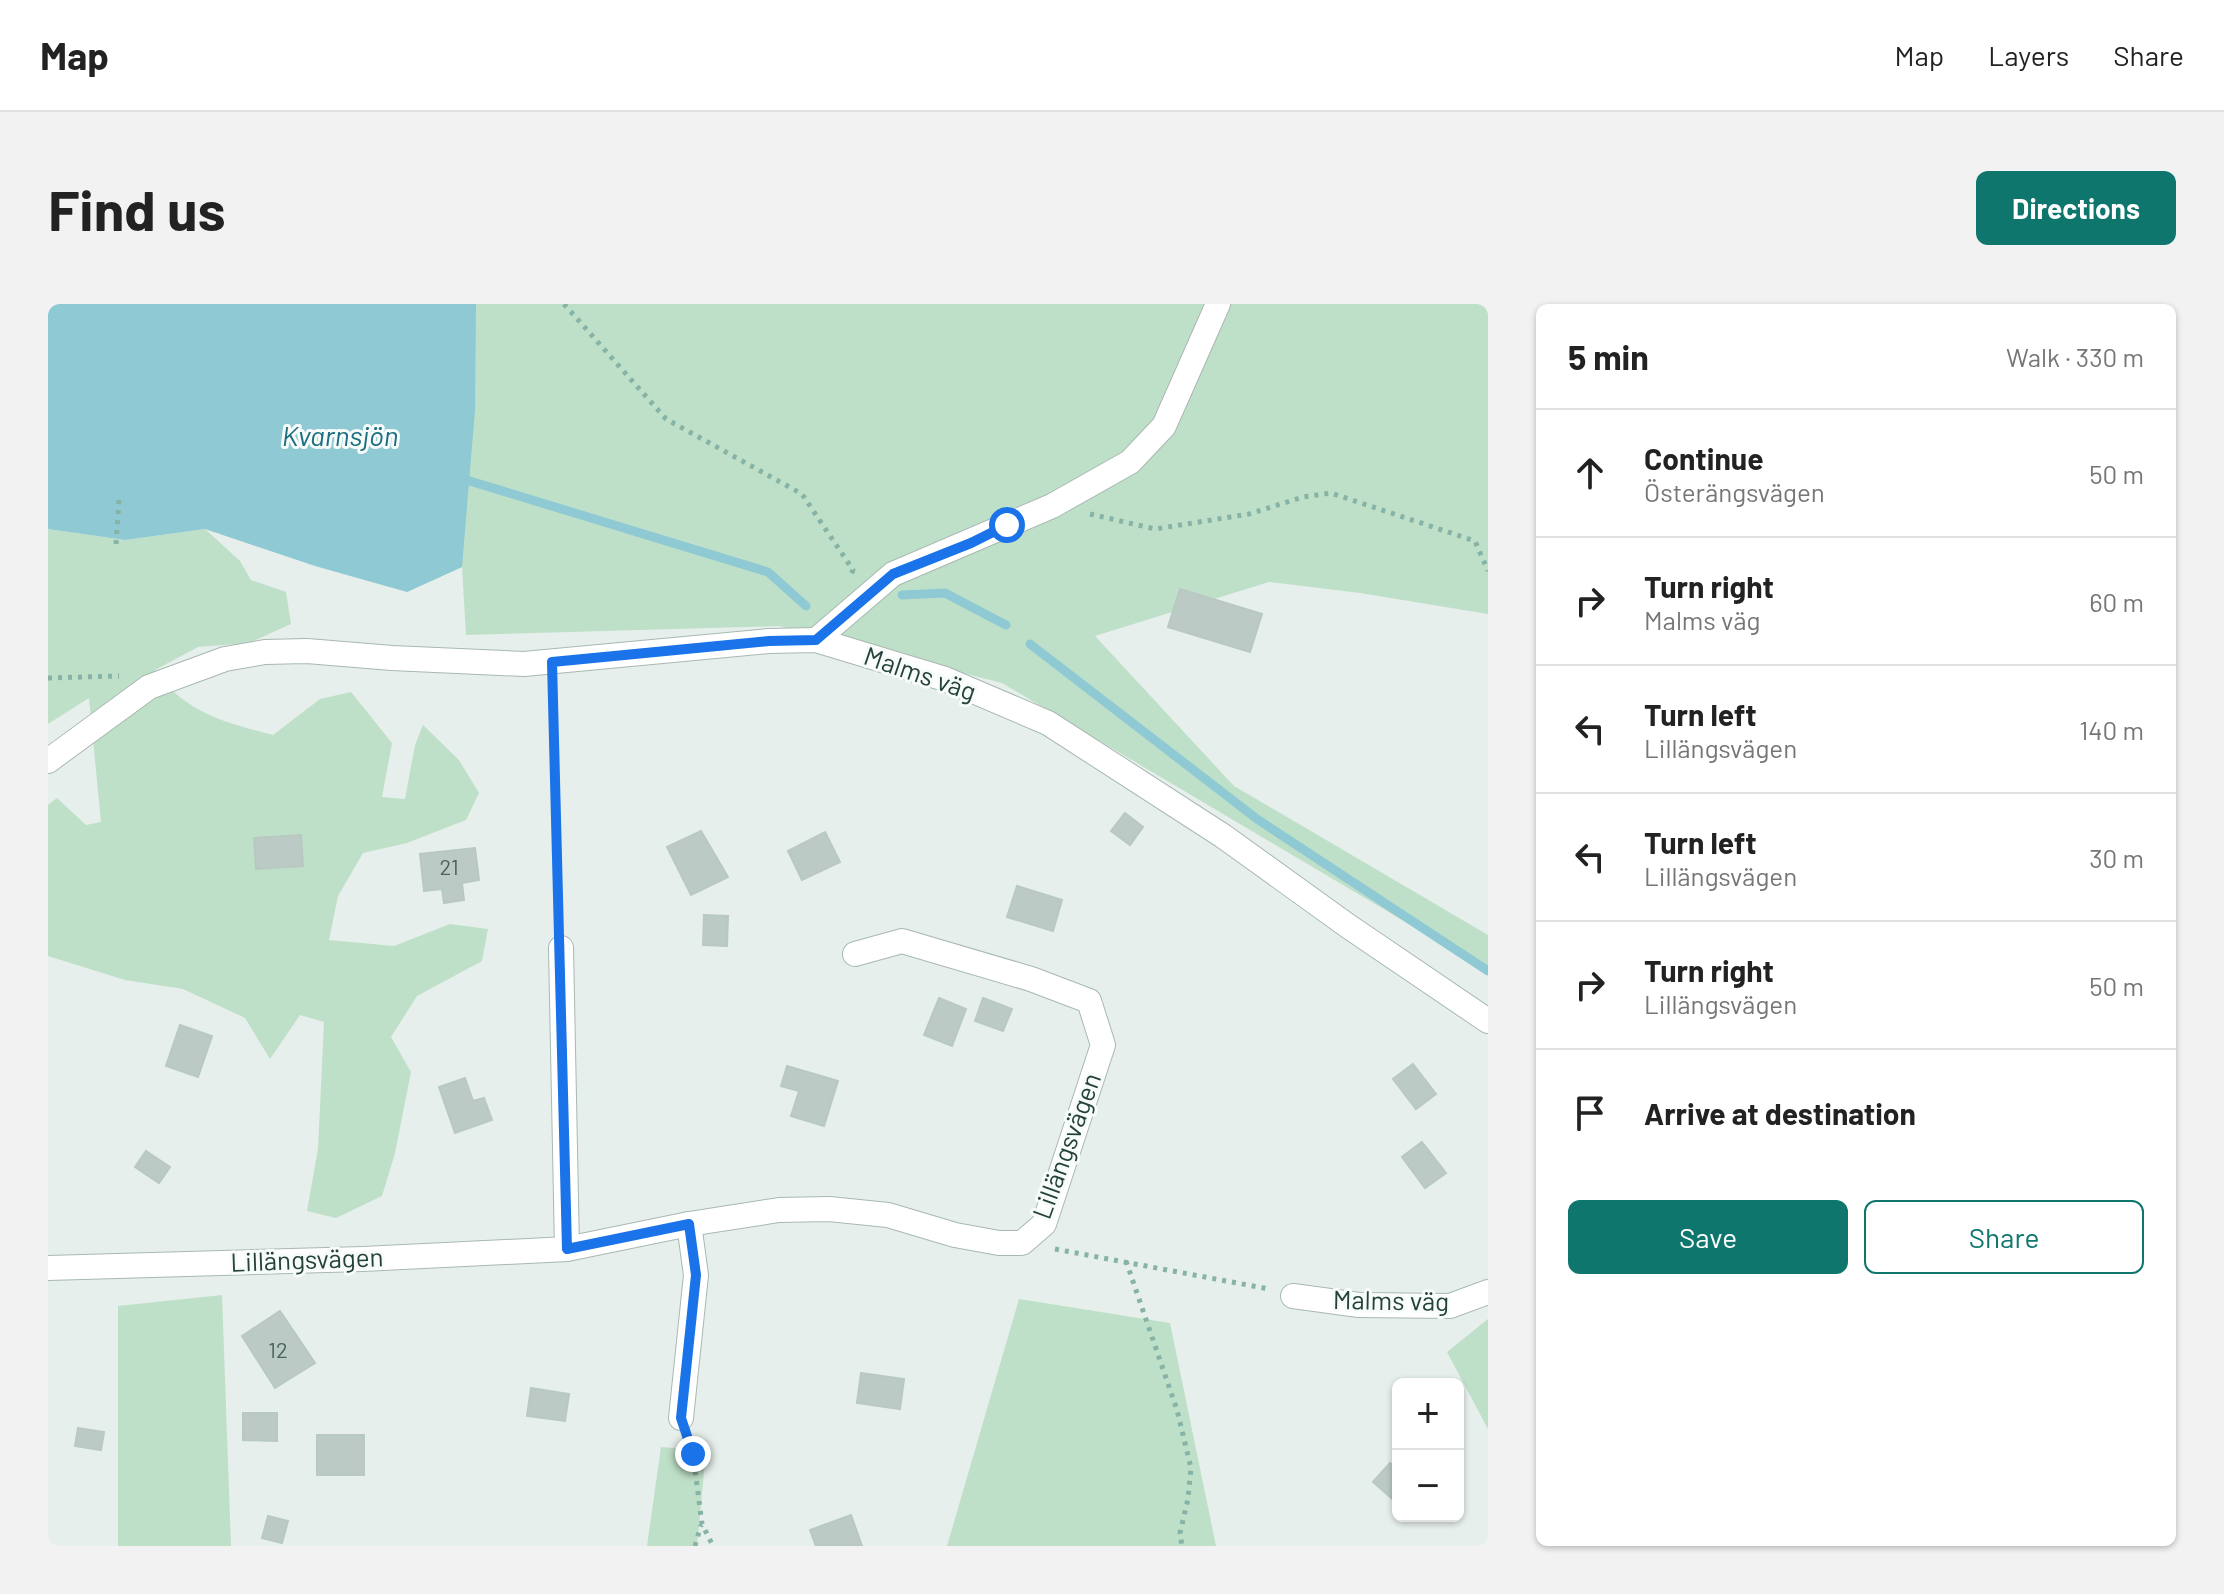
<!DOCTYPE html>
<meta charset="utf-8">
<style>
body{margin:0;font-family:Barlow,sans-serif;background:#f2f2f2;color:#222}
.controls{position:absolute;right:24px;bottom:24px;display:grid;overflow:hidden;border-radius:12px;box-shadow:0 2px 6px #0004}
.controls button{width:72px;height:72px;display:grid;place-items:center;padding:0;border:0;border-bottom:2px solid #e0e0e0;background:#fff;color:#222;font:40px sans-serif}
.stop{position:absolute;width:24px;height:24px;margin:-18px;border:6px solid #1a73e8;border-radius:50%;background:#fff}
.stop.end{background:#1a73e8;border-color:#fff;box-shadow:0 2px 8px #0008}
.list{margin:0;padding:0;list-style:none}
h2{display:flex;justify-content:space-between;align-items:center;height:104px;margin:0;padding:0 32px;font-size:34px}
h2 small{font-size:26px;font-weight:400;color:#767676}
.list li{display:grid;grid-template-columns:52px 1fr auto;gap:24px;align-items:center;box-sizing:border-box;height:128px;padding:0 32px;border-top:2px solid #e0e0e0}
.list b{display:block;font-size:30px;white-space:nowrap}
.list p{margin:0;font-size:26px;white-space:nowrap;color:#767676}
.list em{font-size:26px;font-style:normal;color:#767676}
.actions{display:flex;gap:16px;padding:24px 32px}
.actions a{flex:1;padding:18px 0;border:2px solid #0f766e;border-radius:12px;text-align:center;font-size:28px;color:#0f766e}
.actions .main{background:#0f766e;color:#fff}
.icon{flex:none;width:44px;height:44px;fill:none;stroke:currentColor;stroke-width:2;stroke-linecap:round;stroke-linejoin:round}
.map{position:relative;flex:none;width:1440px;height:1242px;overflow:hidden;border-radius:12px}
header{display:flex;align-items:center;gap:48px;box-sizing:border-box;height:112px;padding:0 40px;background:#fff;border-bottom:2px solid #e0e0e0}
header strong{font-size:38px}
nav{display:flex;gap:44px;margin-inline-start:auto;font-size:28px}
.intro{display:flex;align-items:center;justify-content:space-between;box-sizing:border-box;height:192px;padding:0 48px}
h1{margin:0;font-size:56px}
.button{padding:20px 36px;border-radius:12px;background:#0f766e;color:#fff;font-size:28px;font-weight:700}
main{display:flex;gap:48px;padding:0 48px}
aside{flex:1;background:#fff;border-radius:12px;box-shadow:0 2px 6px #0004}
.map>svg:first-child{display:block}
</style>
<header>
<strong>Map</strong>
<nav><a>Map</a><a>Layers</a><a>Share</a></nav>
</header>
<div class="intro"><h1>Find us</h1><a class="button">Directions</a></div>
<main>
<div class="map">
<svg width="1440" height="1242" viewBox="0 0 1440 1242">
<rect width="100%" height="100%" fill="#e6efeb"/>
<!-- green -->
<g fill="#bfe0c8">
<polygon points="386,0 1440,0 1440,310 1312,289 1221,278 1047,332 1186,482 1440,631 1440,667 954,379 731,322 418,331 414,263 359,288"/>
<path d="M0,225L77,236L157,225L192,257L203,276L238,288L243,320L201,339L150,343L107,366C137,409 176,418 225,431L272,395L303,388L344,439L334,493L357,495L367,441L375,421L411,456L431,489L418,516L359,539L315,549L290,592L281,636L346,642L402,620L440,625L434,657L369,692L343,733L363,768L347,849L334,892L288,914L259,907L270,845L276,718L252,711L222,755L197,714L135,685L77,676L0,652V501L9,494L38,521L53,518L41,394L0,420Z"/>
<polygon points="174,991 183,1242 70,1242 70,1002"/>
<polygon points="971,995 1122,1019 1168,1242 899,1242"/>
<polygon points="1440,1015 1440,1125 1399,1048"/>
<polygon points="613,1143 658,1147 649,1242 599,1242"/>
</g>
<!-- water -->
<polygon fill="#8ec9d4" points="0,0 428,0 427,106 414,263 359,288 267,262 157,225 77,236 0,225"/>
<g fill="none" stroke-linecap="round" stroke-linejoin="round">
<!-- stream -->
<g stroke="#8ec9d4" stroke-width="9">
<polyline points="412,174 720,268 758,302"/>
<polyline points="854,291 897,289 958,321"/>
<polyline points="982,340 1209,515 1440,667"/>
</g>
</g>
<!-- building -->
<g fill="#bbcac4" stroke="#b8c9c2" stroke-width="2">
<polygon points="1132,285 1214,310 1202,348 1120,323"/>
<polygon points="1077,509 1095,523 1082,541 1063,527"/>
<polygon points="653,527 680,573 643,591 619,543"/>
<polygon points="777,528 792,558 754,576 740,547"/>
<polygon points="253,531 255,562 208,565 206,534"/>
<polygon points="427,544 431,576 414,579 416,596 396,599 394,585 376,587 372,550"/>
<polygon points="969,582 1014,596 1005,627 959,613"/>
<polygon points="656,611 680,612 679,642 655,641"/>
<polygon points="891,694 918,705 904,742 876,731"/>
<polygon points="935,694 964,705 955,727 927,717"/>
<polygon points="132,721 164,732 150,773 118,762"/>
<polygon points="1365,760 1388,790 1368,805 1345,775"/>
<polygon points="739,762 790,777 776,822 743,812 751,787 733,782"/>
<polygon points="417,774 425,797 436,794 444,816 407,829 391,783"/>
<polygon points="1374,838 1398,869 1377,884 1354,853"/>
<polygon points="98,847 122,863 111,879 87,863"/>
<polygon points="232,1007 267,1059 227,1084 194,1032"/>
<polygon points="813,1069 856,1075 852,1105 809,1099"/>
<polygon points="483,1084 521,1090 517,1117 479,1112"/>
<polygon points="195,1109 229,1109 229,1137 195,1136"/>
<polygon points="30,1124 56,1128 53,1146 27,1142"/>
<rect x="269" y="1131" width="47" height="40"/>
<polygon points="1342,1159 1350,1166 1350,1200 1325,1178"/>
<polygon points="803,1211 814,1242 768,1242 762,1226"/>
<polygon points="220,1212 240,1217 234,1239 214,1234"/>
</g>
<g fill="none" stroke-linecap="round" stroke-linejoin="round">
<!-- minor casing -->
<g stroke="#a8b8b2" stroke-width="26">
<g id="minor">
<polyline points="768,336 845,270 1004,202 1082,158 1116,122 1170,0"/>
<polyline points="0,457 101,383 177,355 217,348 259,347 344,354 476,360 721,337 768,336 897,375 1000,419 1175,532 1300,622 1440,717"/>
<polyline points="513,644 519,945"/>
<polyline points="0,964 315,955 519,945 641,920 731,906 781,905 840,911 907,931 951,939 974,939 996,920 1055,741 1041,697 983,675 854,637 807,650"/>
<polyline points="1245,992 1311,1001 1402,1002 1440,988"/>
<polyline points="633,1114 648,971 641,920"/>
</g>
</g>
<!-- path -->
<g stroke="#86b3a5" stroke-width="5" stroke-dasharray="4 6" stroke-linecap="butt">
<polyline points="516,0 618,115 754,190 805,266 802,272"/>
<polyline points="1042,210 1107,225 1201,210 1255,193 1283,189 1427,237 1440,267"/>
<polyline points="68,240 71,195"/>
<polyline points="0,374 71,372"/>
<polyline points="505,381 512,619"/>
<polyline points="1007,945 1221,985"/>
<polyline points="1078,957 1129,1106 1143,1164 1140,1195 1132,1229 1134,1242"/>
<polyline points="641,1138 645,1150 654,1220 665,1242"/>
<polyline points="647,1242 653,1221"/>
</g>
<!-- minor -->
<use href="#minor" stroke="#fff" stroke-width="24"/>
</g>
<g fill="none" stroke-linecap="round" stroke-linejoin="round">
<!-- route -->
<polyline stroke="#1a73e8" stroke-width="10" points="645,1150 633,1114 648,971 641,920 519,945 504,358 721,337 768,336 845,270 923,239 959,221"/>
</g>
<g text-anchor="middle" stroke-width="6" stroke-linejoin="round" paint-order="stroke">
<!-- number labels -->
<g font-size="22" fill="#4a645c">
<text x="401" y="571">21</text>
<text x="230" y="1054">12</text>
</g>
<!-- street labels -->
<g font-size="26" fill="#24423a" stroke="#f7fbf9">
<text transform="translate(872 370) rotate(19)" y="9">Malms väg</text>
<text transform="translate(1019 842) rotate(-70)" y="9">Lillängsvägen</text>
<text transform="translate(259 956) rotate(-2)" y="9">Lillängsvägen</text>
<text transform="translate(1343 997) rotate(1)" y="9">Malms väg</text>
</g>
<!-- water labels -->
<g font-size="28" font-style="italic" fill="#1c6f80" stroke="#f7fbf9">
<text x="292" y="142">Kvarnsjön</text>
</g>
</g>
</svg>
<div class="controls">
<button>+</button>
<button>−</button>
</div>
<div class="stop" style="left:959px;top:221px"></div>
<div class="stop end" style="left:645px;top:1150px"></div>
</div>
<aside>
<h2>5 min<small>Walk · 330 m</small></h2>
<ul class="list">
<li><svg class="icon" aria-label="ahead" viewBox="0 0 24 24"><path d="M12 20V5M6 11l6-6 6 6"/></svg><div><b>Continue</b><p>Österängsvägen</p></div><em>50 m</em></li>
<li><svg class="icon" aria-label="right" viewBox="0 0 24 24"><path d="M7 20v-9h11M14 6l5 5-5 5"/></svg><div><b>Turn right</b><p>Malms väg</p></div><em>60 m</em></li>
<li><svg class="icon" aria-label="left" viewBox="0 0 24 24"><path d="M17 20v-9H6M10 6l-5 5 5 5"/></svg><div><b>Turn left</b><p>Lillängsvägen</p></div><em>140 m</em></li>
<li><svg class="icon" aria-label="left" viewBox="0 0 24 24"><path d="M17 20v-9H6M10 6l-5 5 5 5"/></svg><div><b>Turn left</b><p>Lillängsvägen</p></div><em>30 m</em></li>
<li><svg class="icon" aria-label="right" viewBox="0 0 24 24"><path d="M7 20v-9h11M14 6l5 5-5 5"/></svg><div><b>Turn right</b><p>Lillängsvägen</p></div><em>50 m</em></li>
<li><svg class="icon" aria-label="arrive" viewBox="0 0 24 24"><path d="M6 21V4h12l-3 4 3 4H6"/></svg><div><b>Arrive at destination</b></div></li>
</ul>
<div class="actions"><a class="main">Save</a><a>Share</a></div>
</aside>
</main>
